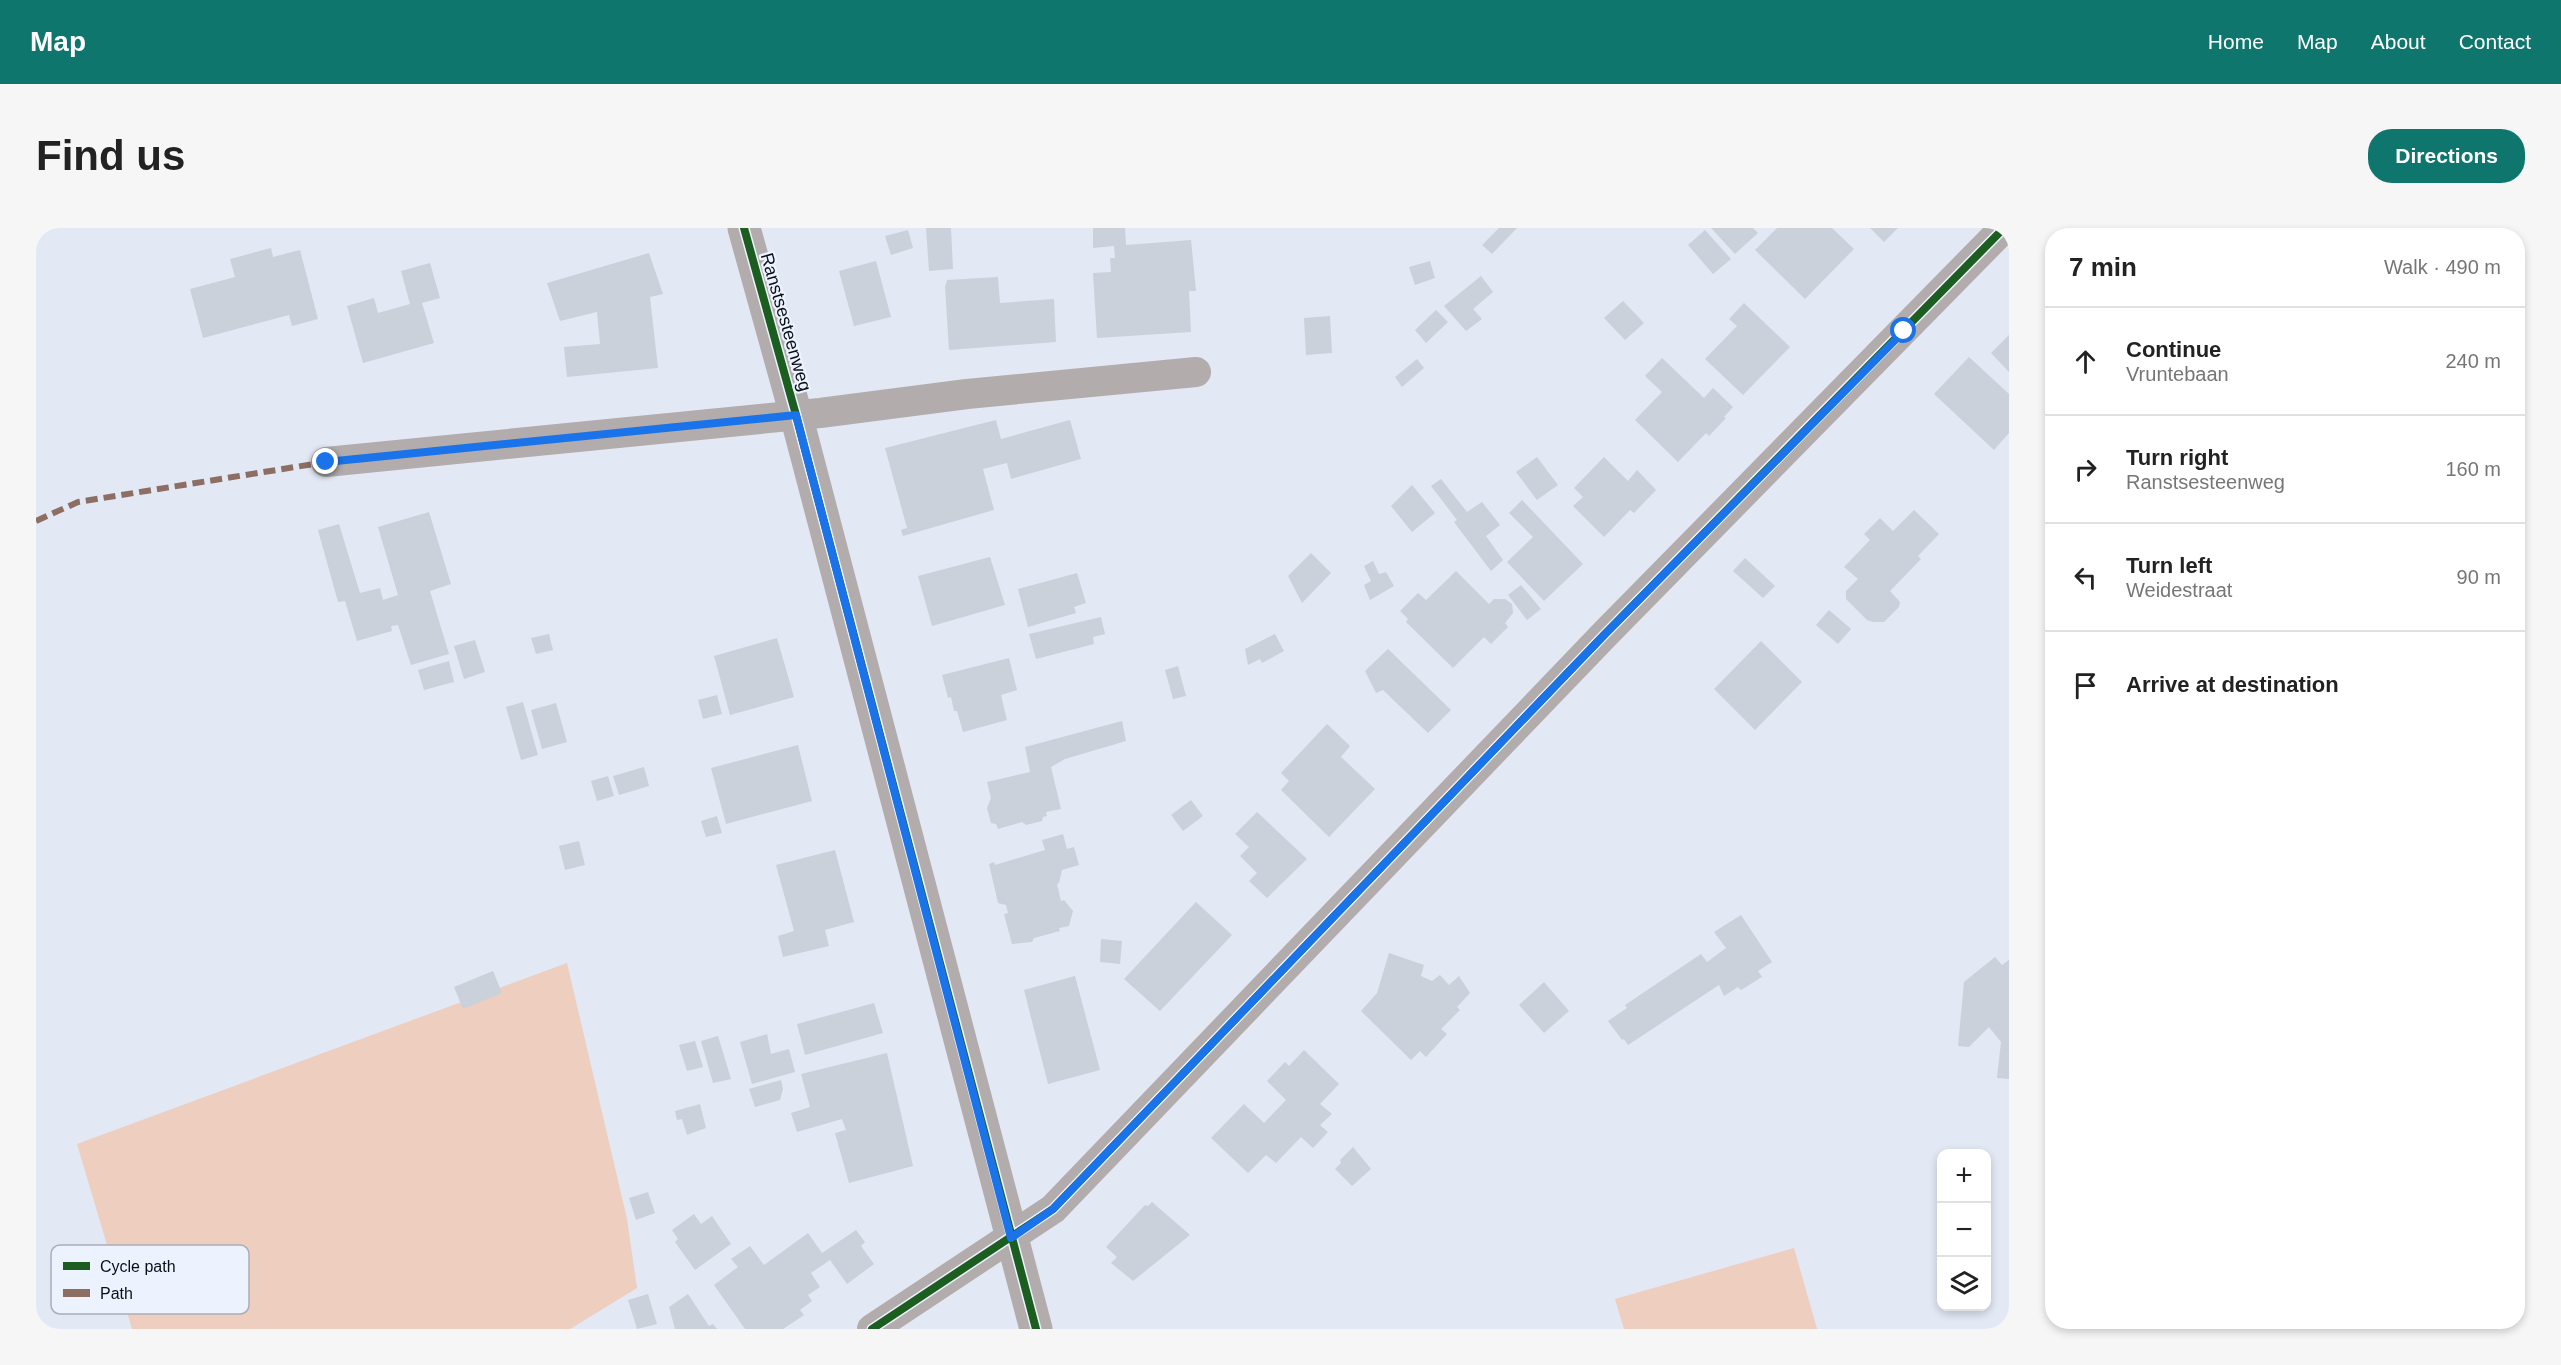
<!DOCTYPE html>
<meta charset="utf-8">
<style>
body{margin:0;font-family:Arial,sans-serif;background:#f6f6f6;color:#222}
.controls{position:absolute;right:18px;bottom:18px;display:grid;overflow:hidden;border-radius:12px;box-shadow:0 3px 9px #0003}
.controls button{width:54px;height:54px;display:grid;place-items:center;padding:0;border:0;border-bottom:2px solid #e0e0e0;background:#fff;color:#222;font:30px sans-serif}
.stop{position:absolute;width:18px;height:18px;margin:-14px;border:4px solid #1a73e8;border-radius:50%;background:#fff}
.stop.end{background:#1a73e8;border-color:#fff;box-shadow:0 2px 6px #0008}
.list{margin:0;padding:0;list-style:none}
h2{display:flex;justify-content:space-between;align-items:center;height:78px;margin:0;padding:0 24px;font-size:26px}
h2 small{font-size:20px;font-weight:400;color:#767676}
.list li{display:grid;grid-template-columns:39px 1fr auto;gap:18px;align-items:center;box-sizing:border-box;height:108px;padding:0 24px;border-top:2px solid #e0e0e0}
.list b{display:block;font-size:22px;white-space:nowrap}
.list p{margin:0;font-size:20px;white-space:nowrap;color:#767676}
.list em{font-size:20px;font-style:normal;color:#767676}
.icon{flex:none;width:33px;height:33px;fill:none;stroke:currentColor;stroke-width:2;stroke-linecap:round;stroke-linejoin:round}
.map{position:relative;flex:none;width:1973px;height:1101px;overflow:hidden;border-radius:24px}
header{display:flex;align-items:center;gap:36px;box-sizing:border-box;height:84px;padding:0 30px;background:#0f766e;color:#fff}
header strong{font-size:28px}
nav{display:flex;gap:33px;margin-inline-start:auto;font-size:21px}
.intro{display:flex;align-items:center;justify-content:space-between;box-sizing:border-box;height:144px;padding:0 36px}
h1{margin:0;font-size:42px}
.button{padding:15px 27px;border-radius:24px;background:#0f766e;color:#fff;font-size:21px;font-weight:700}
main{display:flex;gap:36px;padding:0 36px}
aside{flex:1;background:#fff;border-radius:24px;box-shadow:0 3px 9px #0003}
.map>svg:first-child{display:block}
</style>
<header>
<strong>Map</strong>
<nav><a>Home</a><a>Map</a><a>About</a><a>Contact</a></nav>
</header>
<div class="intro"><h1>Find us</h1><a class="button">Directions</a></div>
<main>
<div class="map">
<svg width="1973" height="1101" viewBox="0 0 1973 1101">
<rect width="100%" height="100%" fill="#e2e8f4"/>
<!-- green -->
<g fill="#edcebf">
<polygon points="531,735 591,991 601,1060 534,1101 96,1101 41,916"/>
<polygon points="1758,1020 1781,1101 1588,1101 1579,1071"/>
</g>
<!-- building -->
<g fill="#cbd1db">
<polygon points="890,0 915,0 917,41 893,43"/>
<polygon points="1057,0 1089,0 1090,17 1155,12 1160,63 1153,63 1155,104 1061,110 1057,45 1075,44 1074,30 1079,30 1078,18 1057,20"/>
<polygon points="1463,0 1481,0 1456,26 1446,17"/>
<polygon points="1675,0 1717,0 1722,5 1699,26"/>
<polygon points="1741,0 1796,0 1818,21 1769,71 1719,22"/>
<polygon points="1834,0 1862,0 1848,14"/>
<polygon points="872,2 877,20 855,27 849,8"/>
<polygon points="1669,2 1695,31 1677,46 1652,17"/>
<polygon points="235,20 237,29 264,22 282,91 256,98 253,87 167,110 154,61 199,49 194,31"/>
<polygon points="613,25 627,66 614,69 622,140 531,149 528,119 564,116 561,84 524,93 511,55"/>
<polygon points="840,33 855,89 818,98 803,43"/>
<polygon points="1394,33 1399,50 1379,57 1373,39"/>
<polygon points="394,35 404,70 386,75 398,115 327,135 311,78 338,70 342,85 374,76 365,43"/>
<polygon points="1445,48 1457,64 1437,81 1446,91 1430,103 1408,78"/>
<polygon points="962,49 964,75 1018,71 1020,114 913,122 909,59 911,52"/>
<polygon points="1587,73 1608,95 1589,112 1568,90"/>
<polygon points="1708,75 1754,119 1707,167 1669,131 1701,98 1693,91"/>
<polygon points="1400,82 1412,94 1390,115 1379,102"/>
<polygon points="1294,88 1296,125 1270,127 1268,90"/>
<polygon points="1973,107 1973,144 1955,125"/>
<polygon points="1933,129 1973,166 1973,205 1958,222 1898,166"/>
<polygon points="1626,130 1668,170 1677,160 1697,179 1688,189 1690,190 1673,208 1670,205 1642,234 1599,192 1626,164 1609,148"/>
<polygon points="1381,131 1388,140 1366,159 1359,149"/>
<polygon points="960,192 965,211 1034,192 1045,231 975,251 971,235 947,241 958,282 867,308 865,302 871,300 849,220"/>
<polygon points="1501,229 1522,257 1501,272 1480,244"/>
<polygon points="1568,229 1592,253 1601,242 1620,262 1598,285 1594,282 1568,309 1537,278 1547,269 1538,260"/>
<polygon points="1405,251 1431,284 1446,274 1464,297 1450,308 1467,332 1455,343 1418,294 1421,292 1395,258"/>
<polygon points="1376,257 1399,285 1376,304 1355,278"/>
<polygon points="1486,272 1547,336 1508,373 1471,334 1497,309 1473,285"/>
<polygon points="1878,282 1903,306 1882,328 1885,331 1854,363 1864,374 1863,379 1848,394 1837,394 1831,392 1810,371 1810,363 1822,351 1808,339 1834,312 1828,306 1844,290 1857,303"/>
<polygon points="393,284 415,356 394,363 413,426 375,437 362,397 355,398 356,403 321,413 309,373 302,374 282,302 303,296 324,365 344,360 347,372 362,367 342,299"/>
<polygon points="1275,325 1295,345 1266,375 1252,348"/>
<polygon points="954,329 969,377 896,398 882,348"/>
<polygon points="1709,330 1739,358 1727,370 1697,343"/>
<polygon points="1337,333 1343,346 1350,344 1358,358 1334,372 1328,357 1335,353 1328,338"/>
<polygon points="1420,343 1453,376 1458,371 1469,371 1476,376 1477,385 1469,395 1472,399 1455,416 1448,409 1417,440 1370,394 1372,391 1364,383 1382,365 1390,372"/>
<polygon points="1041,345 1050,375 1038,379 1040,385 992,399 982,361"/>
<polygon points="1485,357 1505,381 1491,392 1472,367"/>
<polygon points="1793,382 1815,401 1802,416 1780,397"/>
<polygon points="1065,389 1069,406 1057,409 1058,416 1000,431 993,406"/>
<polygon points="513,406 517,422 500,426 495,410"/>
<polygon points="1239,406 1248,423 1226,435 1224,431 1212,437 1209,421"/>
<polygon points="741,410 758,469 694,487 678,428"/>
<polygon points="439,412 449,444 428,451 418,418"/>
<polygon points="1725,413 1766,454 1719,502 1678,461"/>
<polygon points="1352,421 1415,482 1392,505 1347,462 1340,465 1329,443"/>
<polygon points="973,430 981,462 965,467 971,492 927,504 921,483 918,483 915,469 912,470 906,447"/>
<polygon points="413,433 418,454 388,462 382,442"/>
<polygon points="1142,438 1150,468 1137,471 1129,442"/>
<polygon points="681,467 686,486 667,491 662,472"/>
<polygon points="487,474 502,527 485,532 470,479"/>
<polygon points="520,475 531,514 506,521 495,482"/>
<polygon points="1086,493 1090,513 1029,531 1015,539 1025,581 1010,584 1011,588 1007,589 1006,593 990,597 986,594 962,601 960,596 955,595 951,580 955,570 951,554 994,544 989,519"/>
<polygon points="1291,496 1314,518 1305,529 1339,561 1293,609 1245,562 1253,553 1245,545"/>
<polygon points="762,517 776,573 690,596 675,540"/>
<polygon points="608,539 613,558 583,567 577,548"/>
<polygon points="572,548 578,568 561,573 555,553"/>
<polygon points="1155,572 1167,588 1147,603 1135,587"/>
<polygon points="1221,584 1271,631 1231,670 1213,653 1221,645 1204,628 1213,619 1199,606"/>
<polygon points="681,588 686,605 670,609 665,593"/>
<polygon points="1027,606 1031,621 1038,619 1043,637 1026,642 1023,655 1021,656 1025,673 1028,672 1037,683 1033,698 1023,700 1024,703 998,710 996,714 976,716 968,686 972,685 970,677 962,675 953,636 958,634 959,637 1009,622 1006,612"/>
<polygon points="543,613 549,637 529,642 523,618"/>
<polygon points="799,622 818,694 789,702 793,718 747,729 742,708 758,703 740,637"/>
<polygon points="1160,674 1196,707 1124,783 1088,751"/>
<polygon points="1705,687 1736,734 1722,743 1726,749 1705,762 1702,759 1688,768 1683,757 1592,817 1588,811 1586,812 1572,793 1591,780 1589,777 1665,726 1671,734 1690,720 1678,704"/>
<polygon points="1065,711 1086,713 1084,736 1064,734"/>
<polygon points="1353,725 1388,737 1385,748 1396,753 1404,747 1413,757 1423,748 1434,765 1421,779 1424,782 1405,801 1411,806 1390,829 1384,823 1375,832 1325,783 1341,765"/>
<polygon points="1959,729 1966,737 1973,732 1973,851 1961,850 1965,814 1953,799 1933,819 1922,818 1928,754"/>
<polygon points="457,743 466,765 427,781 418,759"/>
<polygon points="1039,748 1064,842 1012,856 988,762"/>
<polygon points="1508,754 1533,783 1508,805 1483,777"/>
<polygon points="838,775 847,805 769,827 761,796"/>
<polygon points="731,806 735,826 753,821 759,844 716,856 704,814"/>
<polygon points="682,808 695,851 677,855 665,813"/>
<polygon points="659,813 667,839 651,843 643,817"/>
<polygon points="1268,822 1303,856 1284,876 1296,886 1284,897 1292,904 1277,920 1265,909 1240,935 1230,927 1212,945 1175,910 1208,876 1228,895 1250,872 1231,853 1249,834 1253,838"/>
<polygon points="851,825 877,938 813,955 799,905 810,902 806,891 761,904 755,885 774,879 765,846"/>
<polygon points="745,852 747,861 744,872 719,879 713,861"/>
<polygon points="664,876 670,900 651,907 646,891 641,892 639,883"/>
<polygon points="1317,919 1335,941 1316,958 1299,941 1305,935 1304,932"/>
<polygon points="612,964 619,985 600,992 593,970"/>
<polygon points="1116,974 1154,1007 1097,1053 1075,1035 1081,1029 1070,1019 1109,977 1112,978"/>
<polygon points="658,986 665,996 676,988 695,1016 659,1042 639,1014 642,1011 636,1002"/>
<polygon points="820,1002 829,1014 825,1018 838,1036 811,1056 794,1032 775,1045 784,1059 772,1067 776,1073 764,1082 768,1087 747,1101 709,1101 678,1057 702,1039 695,1031 714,1018 728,1037 772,1005 786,1025"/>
<polygon points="612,1066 621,1096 601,1101 592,1072"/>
<polygon points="652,1066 673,1098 677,1096 681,1101 639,1101 633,1079"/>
</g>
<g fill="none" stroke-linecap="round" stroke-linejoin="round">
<!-- street -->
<g stroke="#b3acac" stroke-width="30">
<polyline points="290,234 784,185 931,166 1160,144"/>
<polyline points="836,1101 1017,981 1569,406 1968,0"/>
</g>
<!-- secondary -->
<polyline stroke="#b2acad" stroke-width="33" points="708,0 760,187 1000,1101"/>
<!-- quiet -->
<polyline stroke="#8d6e63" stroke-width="6" stroke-dasharray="12 6" stroke-linecap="butt" points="0,293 42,274 290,234"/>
<!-- cycleway casing -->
<g stroke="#edf3fe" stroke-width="11">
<g id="cycleway">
<polyline points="708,0 760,187 1000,1101"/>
<polyline points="836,1101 1017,981 1569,406 1968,0"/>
</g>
</g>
<!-- cycleway -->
<use href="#cycleway" stroke="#1b5e20" stroke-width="8"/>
</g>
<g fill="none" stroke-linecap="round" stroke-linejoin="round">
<!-- route -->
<polyline stroke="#1a73e8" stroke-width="8" points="290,234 760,187 975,1010 1017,981 1569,406 1868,103"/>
</g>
<g text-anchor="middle" stroke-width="4.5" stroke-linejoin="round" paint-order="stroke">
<!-- street labels -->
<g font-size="18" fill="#0a0f17" stroke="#edf3fe">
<text transform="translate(750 94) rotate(74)" y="6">Ranstsesteenweg</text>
</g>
</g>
<!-- legend -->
<rect x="15" y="1017" width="198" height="69" rx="9" fill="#edf3fe" stroke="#a9afb9" stroke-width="1.5"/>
<rect x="27" y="1034" width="27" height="8" fill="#1b5e20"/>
<rect x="27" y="1061" width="27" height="8" fill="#8d6e63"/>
<g font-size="16" fill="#0a0f17">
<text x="64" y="1044">Cycle path</text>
<text x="64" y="1071">Path</text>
</g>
</svg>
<div class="controls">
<button>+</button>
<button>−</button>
<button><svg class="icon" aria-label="layers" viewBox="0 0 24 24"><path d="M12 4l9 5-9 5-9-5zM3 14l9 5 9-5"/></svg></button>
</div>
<div class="stop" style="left:1868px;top:103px"></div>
<div class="stop end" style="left:290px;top:234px"></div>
</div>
<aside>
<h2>7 min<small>Walk · 490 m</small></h2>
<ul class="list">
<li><svg class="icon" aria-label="ahead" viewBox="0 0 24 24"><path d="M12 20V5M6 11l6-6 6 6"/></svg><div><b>Continue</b><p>Vruntebaan</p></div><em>240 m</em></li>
<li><svg class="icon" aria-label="right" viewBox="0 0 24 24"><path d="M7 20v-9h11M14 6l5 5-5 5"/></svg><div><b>Turn right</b><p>Ranstsesteenweg</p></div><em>160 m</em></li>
<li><svg class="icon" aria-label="left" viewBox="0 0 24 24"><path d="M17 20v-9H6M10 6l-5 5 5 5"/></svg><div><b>Turn left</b><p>Weidestraat</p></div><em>90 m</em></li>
<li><svg class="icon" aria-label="arrive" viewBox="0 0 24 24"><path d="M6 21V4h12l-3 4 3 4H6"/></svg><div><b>Arrive at destination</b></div></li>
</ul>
</aside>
</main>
